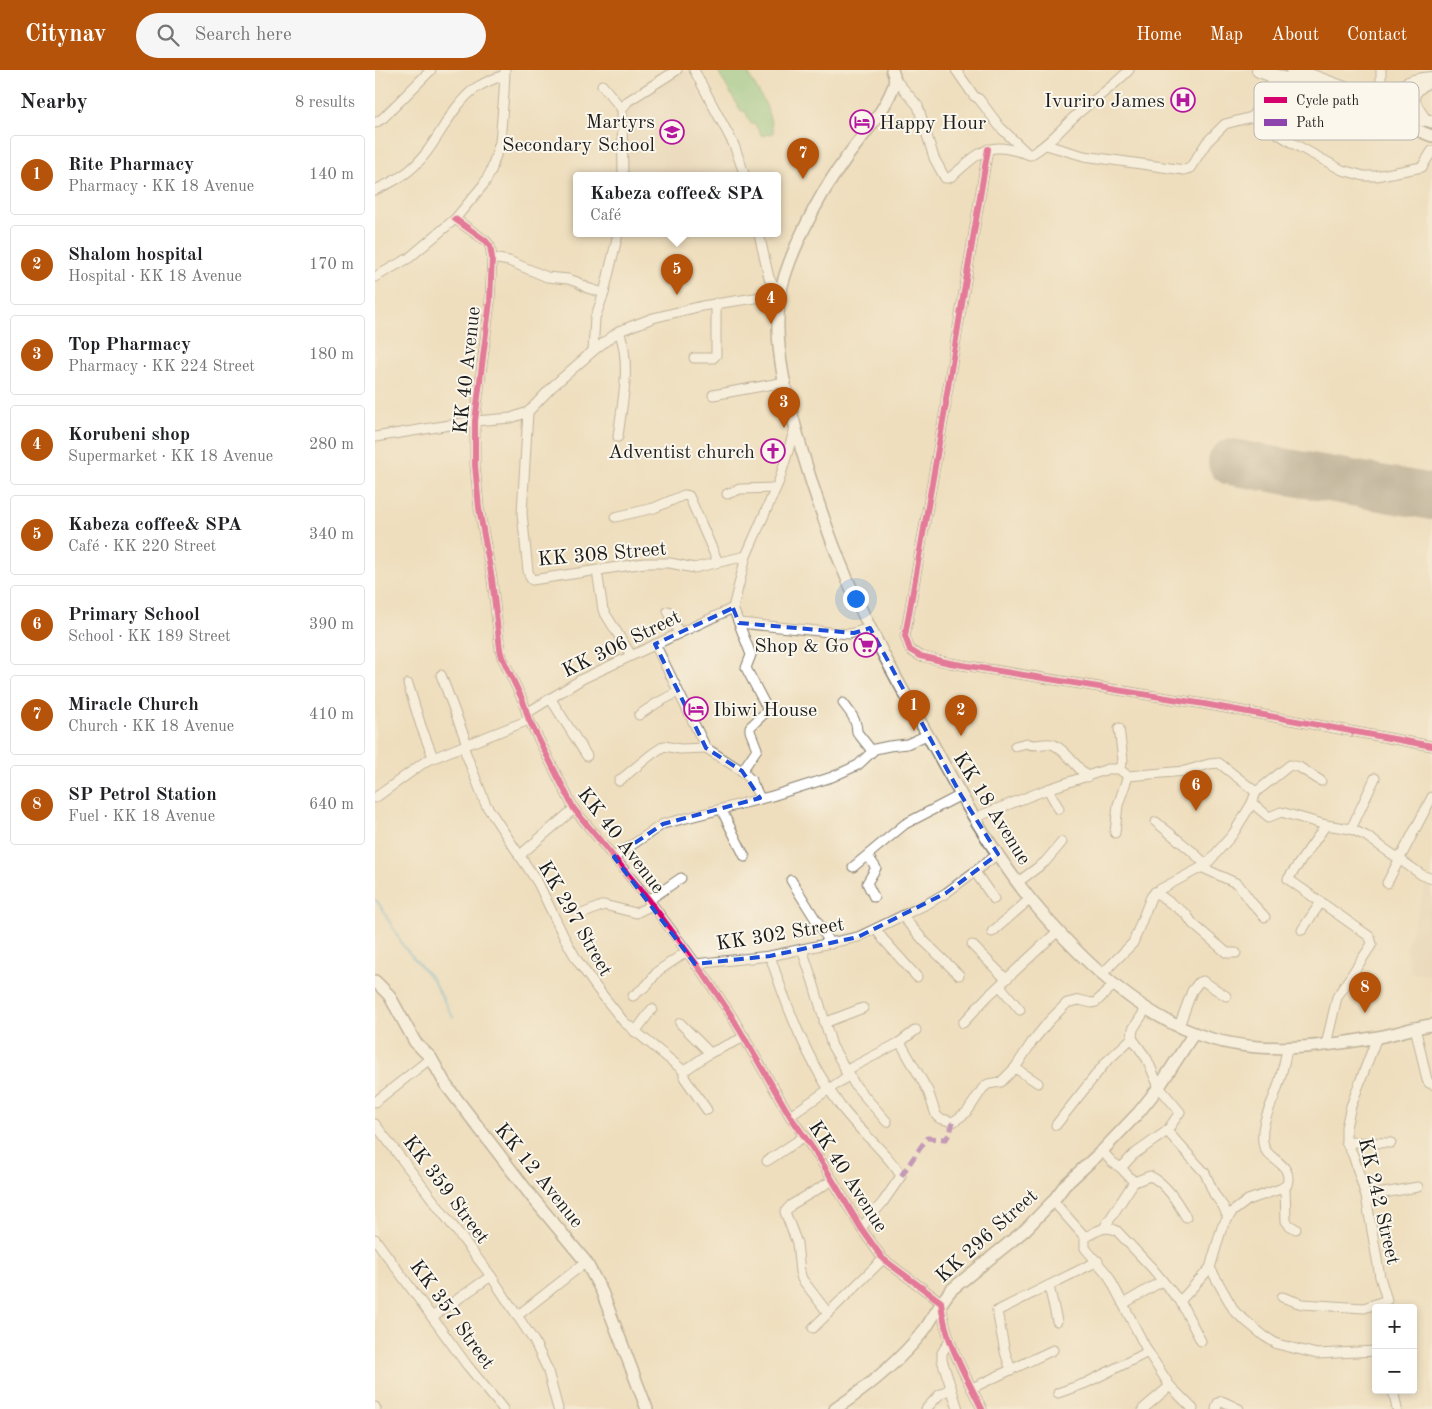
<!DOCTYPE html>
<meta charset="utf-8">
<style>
body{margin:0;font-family:"Old Standard TT",serif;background:#f6f6f6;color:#202124}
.controls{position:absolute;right:15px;bottom:15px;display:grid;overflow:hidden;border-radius:5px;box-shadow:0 2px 8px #0003}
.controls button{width:45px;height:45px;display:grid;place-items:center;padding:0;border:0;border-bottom:1px solid #e0e0e0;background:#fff;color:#202124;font:25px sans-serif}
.you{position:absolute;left:480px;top:528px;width:18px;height:18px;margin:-12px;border:4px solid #fff;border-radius:50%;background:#1a73e8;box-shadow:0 0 0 8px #1a73e833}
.badge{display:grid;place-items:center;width:32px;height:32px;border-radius:50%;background:#b45309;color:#fff;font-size:16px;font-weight:700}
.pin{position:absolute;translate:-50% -41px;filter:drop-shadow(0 1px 2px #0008)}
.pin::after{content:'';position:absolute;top:26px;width:18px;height:15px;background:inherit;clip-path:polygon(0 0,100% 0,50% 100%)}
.popup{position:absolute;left:198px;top:102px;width:208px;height:65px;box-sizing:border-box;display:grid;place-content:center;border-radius:5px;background:#fff;filter:drop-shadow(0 1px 4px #0005);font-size:16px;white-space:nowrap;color:#757577}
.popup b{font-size:19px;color:#202124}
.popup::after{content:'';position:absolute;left:50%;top:100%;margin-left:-10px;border:10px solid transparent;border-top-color:#fff}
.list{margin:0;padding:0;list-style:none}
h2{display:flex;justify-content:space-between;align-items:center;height:65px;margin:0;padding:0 20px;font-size:21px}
h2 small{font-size:16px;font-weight:400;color:#757577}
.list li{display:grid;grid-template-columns:32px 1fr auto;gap:15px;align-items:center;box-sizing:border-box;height:80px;margin:0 10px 10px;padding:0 10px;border:1px solid #e0e0e0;border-radius:5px}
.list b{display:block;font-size:19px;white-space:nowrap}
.list p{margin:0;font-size:16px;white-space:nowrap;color:#757577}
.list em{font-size:16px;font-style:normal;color:#757577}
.icon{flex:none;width:28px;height:28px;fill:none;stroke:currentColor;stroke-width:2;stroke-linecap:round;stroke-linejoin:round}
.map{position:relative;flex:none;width:1057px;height:1339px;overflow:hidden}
header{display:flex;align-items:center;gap:30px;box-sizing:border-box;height:70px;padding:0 25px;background:#b45309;color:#fff}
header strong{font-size:24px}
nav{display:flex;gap:28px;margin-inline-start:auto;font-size:18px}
.search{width:350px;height:45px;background:#f6f6f6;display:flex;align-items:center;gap:12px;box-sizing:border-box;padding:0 18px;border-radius:28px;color:#757577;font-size:19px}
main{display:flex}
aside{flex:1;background:#fff}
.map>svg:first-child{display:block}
</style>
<header>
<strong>Citynav</strong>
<div class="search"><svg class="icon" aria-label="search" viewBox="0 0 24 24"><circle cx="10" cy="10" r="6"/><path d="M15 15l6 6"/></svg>Search here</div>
<nav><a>Home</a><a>Map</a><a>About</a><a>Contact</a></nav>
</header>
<main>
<aside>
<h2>Nearby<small>8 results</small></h2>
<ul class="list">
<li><span class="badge">1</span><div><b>Rite Pharmacy</b><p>Pharmacy · KK 18 Avenue</p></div><em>140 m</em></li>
<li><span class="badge">2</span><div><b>Shalom hospital</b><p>Hospital · KK 18 Avenue</p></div><em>170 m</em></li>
<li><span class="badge">3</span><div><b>Top Pharmacy</b><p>Pharmacy · KK 224 Street</p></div><em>180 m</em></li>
<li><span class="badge">4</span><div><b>Korubeni shop</b><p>Supermarket · KK 18 Avenue</p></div><em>280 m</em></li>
<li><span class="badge">5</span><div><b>Kabeza coffee&amp; SPA</b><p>Café · KK 220 Street</p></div><em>340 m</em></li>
<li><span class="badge">6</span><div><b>Primary School</b><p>School · KK 189 Street</p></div><em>390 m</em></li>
<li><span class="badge">7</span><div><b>Miracle Church</b><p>Church · KK 18 Avenue</p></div><em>410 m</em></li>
<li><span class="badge">8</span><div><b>SP Petrol Station</b><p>Fuel · KK 18 Avenue</p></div><em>640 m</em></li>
</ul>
</aside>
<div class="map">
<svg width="1057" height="1339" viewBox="0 0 1057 1339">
<rect width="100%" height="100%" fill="#fbf7ec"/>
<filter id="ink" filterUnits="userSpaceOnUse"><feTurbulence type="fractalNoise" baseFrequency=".02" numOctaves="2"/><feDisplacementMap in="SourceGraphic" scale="10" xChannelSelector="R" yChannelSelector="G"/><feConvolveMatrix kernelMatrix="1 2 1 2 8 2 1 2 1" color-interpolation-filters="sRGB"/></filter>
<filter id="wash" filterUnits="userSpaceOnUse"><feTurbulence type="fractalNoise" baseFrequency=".0096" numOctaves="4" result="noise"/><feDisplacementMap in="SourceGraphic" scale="20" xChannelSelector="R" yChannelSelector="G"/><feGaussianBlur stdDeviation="1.12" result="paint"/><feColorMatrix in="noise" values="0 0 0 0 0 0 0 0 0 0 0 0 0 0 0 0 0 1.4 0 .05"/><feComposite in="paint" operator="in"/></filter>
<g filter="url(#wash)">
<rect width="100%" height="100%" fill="#eedebe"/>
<!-- built -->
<g fill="#e3d0b4">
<polygon points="305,0 311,0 362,92 325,106 252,106 249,85 250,38"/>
<polygon points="1052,811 1057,812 1057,905 1036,903 1031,878"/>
</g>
<!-- green -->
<polygon fill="#81c782" stroke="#4e724f" points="342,0 371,0 391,35 399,63 387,66 379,53 376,54 370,41 366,41"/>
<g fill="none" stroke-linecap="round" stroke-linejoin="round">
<!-- stream -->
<polyline stroke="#4daacc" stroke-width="2" points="0,830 3,832 29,877 57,909 78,947"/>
<!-- runway -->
<polyline stroke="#857d6d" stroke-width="46" points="856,392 1057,427"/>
</g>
</g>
<g filter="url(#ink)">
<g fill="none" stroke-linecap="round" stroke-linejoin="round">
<!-- minor casing -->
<g stroke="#857d6d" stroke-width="11">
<g id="minor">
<polyline points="319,0 359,75 370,106"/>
<polyline points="581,0 599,26 604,29 625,57 653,84"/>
<path d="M520,9L543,36L559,88L570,108H574C589,98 603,78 623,78C632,77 644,82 653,84"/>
<polyline points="227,15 247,39"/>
<polyline points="1006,23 1006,0"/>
<polyline points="877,47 901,6"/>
<polyline points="0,53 8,48 56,0"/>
<polyline points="671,75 709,86 809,100 815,98 832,72 850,54 877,47 919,74 967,100 989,106 1001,106 1047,97 1057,81"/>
<polyline points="613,79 571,329 571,334 530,566 535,580 545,586 575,593 829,634 1057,676"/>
<path d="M653,84L655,85C673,75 685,60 700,46C718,30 738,17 754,0"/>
<polyline points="248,106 247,39 253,31 302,0"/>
<path d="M0,120C13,114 26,108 36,99C62,77 72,41 98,20C107,13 118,9 129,5"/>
<path d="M80,149L111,171L115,176L117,188L115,231L100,351V395L104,438L117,509L125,579L127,587L148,631L154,650L199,739L274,830L332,909L356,945L415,1046L445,1089L486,1158L508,1189L566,1232C570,1272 590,1304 607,1339"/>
<polyline points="384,164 394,208 405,225"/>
<polyline points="117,188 134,191 172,207 193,209 202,212 212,218 229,223"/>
<polyline points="0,207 34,188 80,149 109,114 116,101 125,72 129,23 130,0"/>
<polyline points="218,281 220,248 229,223 243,164"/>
<polyline points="319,288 338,288 341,285 341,233"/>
<polyline points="338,325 410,312"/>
<polyline points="153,342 178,316 218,281 244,261 278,248 327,236 393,226 405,225"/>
<polyline points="0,367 100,351 136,348 153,342 147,443 153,501 155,507 157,510 270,493 295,493 319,498 371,486"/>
<path d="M243,367C247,332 257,294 244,261"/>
<polyline points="352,424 365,419 401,418"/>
<polyline points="240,447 279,438 309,425 314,426 343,492"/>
<polyline points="222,501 228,540 256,585"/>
<polyline points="293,541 304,563"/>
<polyline points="364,553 474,564 495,558"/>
<polyline points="280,574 331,678 367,701 376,710 385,728"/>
<polyline points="66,605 92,674"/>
<polyline points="33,614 46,656 58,687"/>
<polyline points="175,628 212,686"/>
<path d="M468,633C475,642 482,650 482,662L497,681"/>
<polyline points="152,643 207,609 358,538"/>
<polyline points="264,645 282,633 303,622"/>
<polyline points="154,650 88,676 111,735 163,813 189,867 202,890 221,917 249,952 309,1001 335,983 370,967"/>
<path d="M640,676L652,673C660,678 667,672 676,674C687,676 704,699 712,707"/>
<polyline points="744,699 748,690 744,658"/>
<polyline points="367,701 382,679 375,661 375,657 393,640 371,598 376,585 358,538 371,486 404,411 420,358"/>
<polyline points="244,711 277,684 289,676 305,679 331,678"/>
<polyline points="673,719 684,739"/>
<polyline points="0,728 51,691 88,676"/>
<polyline points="877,733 894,747 906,742 951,755 976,759 991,766 1047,805 1057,809"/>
<polyline points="346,739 370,787"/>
<polyline points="599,748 673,719 733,699 744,699 753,706 810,701 834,694 844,693 881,722"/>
<polyline points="781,752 818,782 831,795"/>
<polyline points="951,755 913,809 995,867 997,874 962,927 951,975"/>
<polyline points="976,759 1000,708"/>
<polyline points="740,763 743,735 753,706"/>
<polyline points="144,786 199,739"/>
<polyline points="493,786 501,798 492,813 499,827"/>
<polyline points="239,787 288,754 397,726 457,707 483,695 500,679 514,676 532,674 552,665"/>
<polyline points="478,797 530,754 586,725"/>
<polyline points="828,798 863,814 877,833 890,847"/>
<polyline points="600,802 619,829"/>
<polyline points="416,810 456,874"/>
<polyline points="643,812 670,792 687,772"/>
<polyline points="1012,813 1057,727"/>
<polyline points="780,822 811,844 818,854 852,883 861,883"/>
<polyline points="274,830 306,808"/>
<polyline points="207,844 229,835 261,843 277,835"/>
<polyline points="527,846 550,872 584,905"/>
<polyline points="501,859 508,869 542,907"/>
<polyline points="927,860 946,832"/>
<polyline points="617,862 655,829"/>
<polyline points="597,875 631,909"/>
<polyline points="427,879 438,912 457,976 480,1015 512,1052"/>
<path d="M395,886C412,937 432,991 464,1034C482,1060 510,1079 526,1106L508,1132L486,1158"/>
<polyline points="320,894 395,886 483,867 552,834 571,823 623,784"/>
<polyline points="727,904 758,873 776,827 780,822 831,795 858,764 877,733 881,722 915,695 924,697 946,711"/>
<polyline points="625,916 645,940"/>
<polyline points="258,926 272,915 283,901 311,882"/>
<polyline points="771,939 758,959 757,968 772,989 784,1017 805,1042 792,1061 830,1103 839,1124 848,1136 853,1148"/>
<polyline points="305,953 335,983"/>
<polyline points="449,953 488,938"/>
<polyline points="588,953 612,927 683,861"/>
<polyline points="804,956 817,921 824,912 828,911 851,926"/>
<polyline points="1040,957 1052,1010 1054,1013 1057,1014"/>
<polyline points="260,962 277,939"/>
<polyline points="525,972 541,960"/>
<polyline points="640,998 663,1013"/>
<polyline points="309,1001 309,1007 332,1040"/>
<polyline points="470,1001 525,972 553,1021 561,1045 564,1048 578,1052 592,1042 608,1018 613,1014 626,1012 640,998 657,972 674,951 692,933 704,930 717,933 721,932 740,914"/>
<polyline points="0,1032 56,988"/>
<polyline points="415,1046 473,1006"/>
<polyline points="0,1054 116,1206 159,1271 172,1298 183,1339"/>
<polyline points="681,1055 731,992 757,968"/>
<polyline points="971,1072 1016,1073"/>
<polyline points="727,1081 737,1092 746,1098 758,1085 792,1061"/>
<polyline points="392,1091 430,1066"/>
<polyline points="746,1098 759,1112"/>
<polyline points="910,1117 911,1151 914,1155 921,1159"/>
<polyline points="991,1126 1043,1117"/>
<polyline points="678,1131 710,1167 710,1178 733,1205 773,1282 795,1316 818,1339"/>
<path d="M729,1158L759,1112L775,1106C791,1113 802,1132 811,1147"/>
<path d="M710,1167C721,1162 731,1154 742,1161L777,1198L801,1227L804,1229L808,1228L835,1198L847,1157L857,1142L873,1130L905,1119L912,1115C919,1091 889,1091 888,1072C886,1055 893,1042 899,1027C905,1012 909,995 912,979"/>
<polyline points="0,1169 92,1295 128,1339"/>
<polyline points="835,1198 860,1242 889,1266 902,1274 942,1284 1001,1281"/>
<polyline points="674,1216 682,1251"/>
<polyline points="907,1227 927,1234 989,1238 1012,1230 1005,1207 991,1126 978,1085 971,1072 971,1057 976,1036 1002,967"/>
<polyline points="804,1229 826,1271"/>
<polyline points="748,1234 787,1211"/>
<polyline points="453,1243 427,1209 425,1202 422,1173 410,1142 416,1135 458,1110"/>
<polyline points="142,1246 211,1192"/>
<polyline points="57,1247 116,1206"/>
<polyline points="438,1258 508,1189"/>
<polyline points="574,1271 567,1283 567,1290 583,1339"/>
<polyline points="636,1300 630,1282 622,1241 723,1191"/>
<polyline points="597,1318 678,1280"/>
<polyline points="1018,1320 1022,1339"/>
<polyline points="683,1323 711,1313 773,1282"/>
<polyline points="0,1337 1,1339"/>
<polyline points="551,1339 564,1325 576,1318"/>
<polyline points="768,1339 795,1316"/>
<polyline points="841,1339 843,1333 847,1331 864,1339"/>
</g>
</g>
<!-- major casing -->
<g stroke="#857d6d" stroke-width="14">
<g id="major">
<path d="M517,0C520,8 521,12 517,20C506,47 483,70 467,94C444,125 412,187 405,225C397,276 413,332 427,381C440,425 455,469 473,511C497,566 527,619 556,671C586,726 616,780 655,829C698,881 755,939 819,963C878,986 942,978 1003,967C1022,964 1038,957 1057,955"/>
<polyline points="1008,33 1057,52"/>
<polyline points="1001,44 1057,66"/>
<polyline points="0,911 14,925 40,972 56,988 71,1015 157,1127 211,1192 227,1222 272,1339"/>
<path d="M460,1339C493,1317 525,1291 550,1259C559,1246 566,1232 576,1220L650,1160L678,1131L690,1115L727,1081L764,1042L784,1017L819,963"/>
</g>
</g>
<!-- highway casing -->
<g stroke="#857d6d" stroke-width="16">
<g id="highway">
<path d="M884,0L1001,44C1014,22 1031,10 1057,9"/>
<polyline points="918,0 1008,33"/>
<path d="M1048,49C1034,29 1032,24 1053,10"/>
</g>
</g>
<!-- minor -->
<use href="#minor" stroke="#fff" stroke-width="9"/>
<!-- major -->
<use href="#major" stroke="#fff" stroke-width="11"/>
<!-- highway -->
<use href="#highway" stroke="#fff" stroke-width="14"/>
<!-- quiet -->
<polyline stroke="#8e44ad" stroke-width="5" stroke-dasharray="10 5" stroke-linecap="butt" points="526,1106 552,1068 571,1069 575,1063 578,1052"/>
<!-- cycleway casing -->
<g stroke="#fbf7ec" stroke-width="9">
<g id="cycleway">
<polyline points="613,79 571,329 571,334 530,566 535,580 545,586 575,593 829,634 1057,676"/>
<path d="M80,149L111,171L115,176L117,188L115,231L100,351V395L104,438L117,509L125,579L127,587L148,631L154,650L199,739L274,830L332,909L356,945L415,1046L445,1089L486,1158L508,1189L566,1232C570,1272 590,1304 607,1339"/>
</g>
</g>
<!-- cycleway -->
<use href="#cycleway" stroke="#d6006c" stroke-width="6"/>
</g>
</g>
<!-- marked area -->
<path d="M0 0H1057V1339H0ZM358,538L364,553L479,563L495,558L586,725L623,784L571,823L483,867L395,886L320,894L239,787L288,754L385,728L367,701L331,678L280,574Z" fill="#eedebe" fill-opacity=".55" fill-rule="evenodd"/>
<path fill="none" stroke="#1d4ed8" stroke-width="4" stroke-dasharray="10 6" stroke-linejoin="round" d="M358,538L364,553L479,563L495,558L586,725L623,784L571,823L483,867L395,886L320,894L239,787L288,754L385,728L367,701L331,678L280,574Z"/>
<!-- icons -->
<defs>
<g id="hospital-ring" transform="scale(1.25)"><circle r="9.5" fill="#fbf7ec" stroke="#b5179e" stroke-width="1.5"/><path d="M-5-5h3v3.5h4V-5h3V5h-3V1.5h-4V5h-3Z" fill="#b5179e"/></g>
<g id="hotel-ring" transform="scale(1.25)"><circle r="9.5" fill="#fbf7ec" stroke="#b5179e" stroke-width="1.5"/><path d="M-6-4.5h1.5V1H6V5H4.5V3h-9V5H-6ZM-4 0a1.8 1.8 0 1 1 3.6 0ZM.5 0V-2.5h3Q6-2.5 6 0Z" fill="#b5179e"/></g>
<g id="school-ring" transform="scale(1.25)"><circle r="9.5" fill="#fbf7ec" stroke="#b5179e" stroke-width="1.5"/><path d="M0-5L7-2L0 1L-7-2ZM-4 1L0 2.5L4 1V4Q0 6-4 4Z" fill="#b5179e"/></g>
<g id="church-ring" transform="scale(1.25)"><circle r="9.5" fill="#fbf7ec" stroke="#b5179e" stroke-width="1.5"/><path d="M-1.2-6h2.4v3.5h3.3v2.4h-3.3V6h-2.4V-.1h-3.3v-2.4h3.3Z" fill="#b5179e"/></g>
<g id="supermarket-ring" transform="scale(1.25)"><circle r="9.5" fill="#fbf7ec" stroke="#b5179e" stroke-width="1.5"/><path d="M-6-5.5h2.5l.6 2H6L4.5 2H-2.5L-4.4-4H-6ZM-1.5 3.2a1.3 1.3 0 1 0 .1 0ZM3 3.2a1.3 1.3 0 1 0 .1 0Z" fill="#b5179e"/></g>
</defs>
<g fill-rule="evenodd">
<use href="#hospital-ring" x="808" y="30"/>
<use href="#hotel-ring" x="487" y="52"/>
<use href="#school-ring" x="297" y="62"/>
<use href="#church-ring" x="398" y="381"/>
<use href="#supermarket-ring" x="491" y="575"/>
<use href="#hotel-ring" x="321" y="639"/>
</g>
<g text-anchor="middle" stroke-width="4" stroke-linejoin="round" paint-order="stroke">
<!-- poi labels -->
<g font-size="20" fill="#1c1c1c" stroke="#fbf7ec" text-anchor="end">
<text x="790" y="37">Ivuriro James</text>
<text x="280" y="58">Martyrs<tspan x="280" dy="23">Secondary School</tspan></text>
<text x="504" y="59" text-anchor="start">Happy Hour</text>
<text x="380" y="388">Adventist church</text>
<text x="474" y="582">Shop &amp; Go</text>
<text x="338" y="646" text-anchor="start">Ibiwi House</text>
</g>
<!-- street labels -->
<g font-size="20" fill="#1c1c1c" stroke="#fbf7ec">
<text transform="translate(91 300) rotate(-84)" y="7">KK 40 Avenue</text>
<text transform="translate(227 483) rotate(-5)" y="7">KK 308 Street</text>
<text transform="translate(246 573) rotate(-26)" y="7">KK 306 Street</text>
<text transform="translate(618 738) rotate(58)" y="7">KK 18 Avenue</text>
<text transform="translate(247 770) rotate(52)" y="7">KK 40 Avenue</text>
<text transform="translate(201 848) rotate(60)" y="7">KK 297 Street</text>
<text transform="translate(405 863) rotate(-9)" y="7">KK 302 Street</text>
<text transform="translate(165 1105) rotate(51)" y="7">KK 12 Avenue</text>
<text transform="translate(474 1106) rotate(57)" y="7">KK 40 Avenue</text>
<text transform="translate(72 1119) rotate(53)" y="7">KK 359 Street</text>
<text transform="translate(1005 1131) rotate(77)" y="7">KK 242 Street</text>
<text transform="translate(611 1165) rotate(-42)" y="7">KK 296 Street</text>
<text transform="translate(78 1244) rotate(54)" y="7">KK 357 Street</text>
</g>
</g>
<!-- legend -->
<rect x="879" y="12" width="165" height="58" rx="8" fill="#fbf7ec" stroke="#b8b5ae" stroke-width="1"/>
<rect x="889" y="27" width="23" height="6" fill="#d6006c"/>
<rect x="889" y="49" width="23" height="7" fill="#8e44ad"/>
<g font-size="14" fill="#1c1c1c">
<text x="921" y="35">Cycle path</text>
<text x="921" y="57">Path</text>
</g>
</svg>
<div class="controls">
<button>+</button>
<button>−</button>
</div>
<div class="you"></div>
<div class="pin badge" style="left:539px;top:661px">1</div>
<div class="pin badge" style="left:586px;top:666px">2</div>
<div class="pin badge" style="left:409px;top:358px">3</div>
<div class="pin badge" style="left:396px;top:254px">4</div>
<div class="pin badge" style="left:302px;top:225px">5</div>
<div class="popup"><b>Kabeza coffee&amp; SPA</b>Café</div>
<div class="pin badge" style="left:821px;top:741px">6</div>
<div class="pin badge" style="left:428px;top:109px">7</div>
<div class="pin badge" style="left:990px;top:943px">8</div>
</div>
</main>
